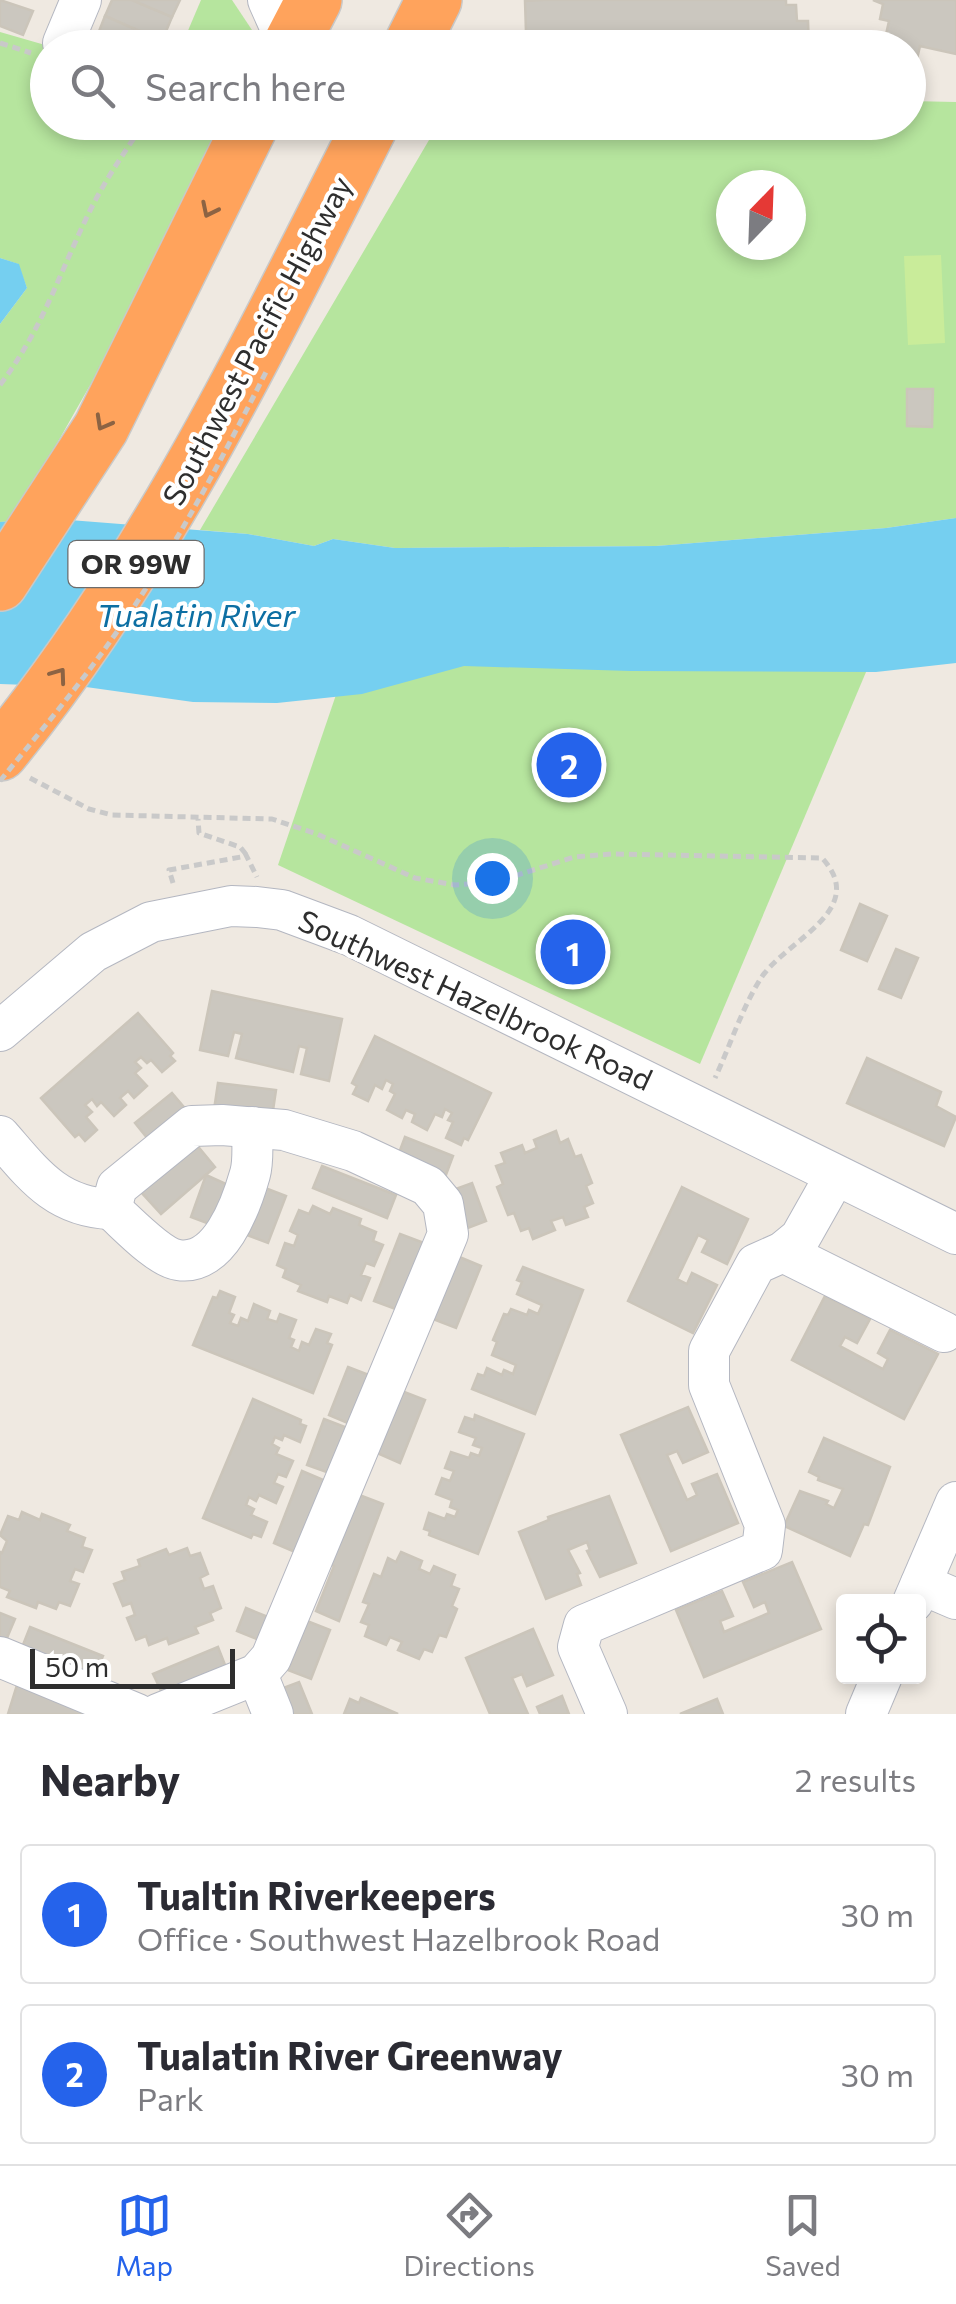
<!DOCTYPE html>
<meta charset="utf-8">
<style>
body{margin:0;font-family:Commissioner,sans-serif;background:#f2f2f3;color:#2b2b33}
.controls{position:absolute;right:30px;bottom:30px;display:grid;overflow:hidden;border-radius:10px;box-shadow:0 5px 15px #0003}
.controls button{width:90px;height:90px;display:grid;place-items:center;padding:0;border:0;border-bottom:2px solid #e1e1e2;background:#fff;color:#2b2b33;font:50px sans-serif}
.compass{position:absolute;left:716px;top:170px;width:90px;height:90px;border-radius:50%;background:#fff;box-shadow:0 5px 15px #0003;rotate:23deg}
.scale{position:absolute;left:30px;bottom:25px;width:205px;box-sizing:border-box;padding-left:10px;border:5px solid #2e2e2e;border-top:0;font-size:28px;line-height:35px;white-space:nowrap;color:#2e2e2e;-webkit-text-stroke:8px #fff;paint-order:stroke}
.you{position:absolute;left:492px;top:878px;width:35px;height:35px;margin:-25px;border:8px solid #fff;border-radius:50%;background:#1a73e8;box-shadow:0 0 0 15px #1a73e833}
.badge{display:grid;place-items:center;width:65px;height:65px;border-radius:50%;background:#2563eb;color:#fff;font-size:32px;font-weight:700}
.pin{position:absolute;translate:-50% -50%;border:5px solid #fff;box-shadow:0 2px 10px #0006}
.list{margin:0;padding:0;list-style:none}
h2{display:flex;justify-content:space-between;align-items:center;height:130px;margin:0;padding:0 40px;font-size:42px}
h2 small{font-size:32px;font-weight:400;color:#7c7c81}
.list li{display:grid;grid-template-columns:65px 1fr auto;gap:30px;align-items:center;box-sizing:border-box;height:140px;margin:0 20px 20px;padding:0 20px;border:2px solid #e1e1e2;border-radius:10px}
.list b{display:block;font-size:38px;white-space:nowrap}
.list p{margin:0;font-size:32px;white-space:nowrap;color:#7c7c81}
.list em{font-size:32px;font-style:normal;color:#7c7c81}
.icon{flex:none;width:55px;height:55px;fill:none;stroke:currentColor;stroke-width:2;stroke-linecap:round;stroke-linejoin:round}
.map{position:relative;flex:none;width:956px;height:1714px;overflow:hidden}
.search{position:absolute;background:#fff;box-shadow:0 5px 15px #0003;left:30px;right:30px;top:30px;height:110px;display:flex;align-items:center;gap:25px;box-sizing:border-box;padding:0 35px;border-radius:55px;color:#7c7c81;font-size:38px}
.sheet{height:450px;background:#fff}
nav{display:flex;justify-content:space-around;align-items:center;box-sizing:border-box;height:140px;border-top:2px solid #e1e1e2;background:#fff;font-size:28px;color:#7c7c81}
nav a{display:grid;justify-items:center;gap:5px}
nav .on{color:#2563eb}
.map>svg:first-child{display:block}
</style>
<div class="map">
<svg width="956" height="1714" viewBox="0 0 956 1714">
<rect width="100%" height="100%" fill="#efe9e1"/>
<!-- green -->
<g fill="#b6e59e" fill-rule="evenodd">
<polygon points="201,0 232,0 258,39 255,47 181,47"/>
<polygon points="0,32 52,47 48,48 48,122 220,123 127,320 13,521 0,522 0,324 27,288 18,264 0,258"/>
<path d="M909,101L956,102V518L886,528L656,546L395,548L333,539L314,546L248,534L200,530L439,123L908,122ZM731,185H791V245H731Z"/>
<polygon points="354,642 869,665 700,1064 278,865"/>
</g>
<!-- pitch -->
<polygon fill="#c9ec9a" points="941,255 945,343 908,345 904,256"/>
<!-- water -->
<g fill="#75cff0">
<polygon points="0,258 19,264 27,288 0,324"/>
<polygon points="44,518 248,534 314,546 333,539 395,548 656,546 886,528 956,518 956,663 876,672 631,671 464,666 362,694 277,703 193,702 86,687 0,684 0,522"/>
</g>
<!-- building -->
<g fill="#cbc7bf" stroke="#cbc5ba" stroke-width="2.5">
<polygon points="0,0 33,11 23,35 0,26"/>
<polygon points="112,0 132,0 172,17 162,41 105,16"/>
<polygon points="132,0 180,0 172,17"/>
<polygon points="543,0 786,0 786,5 796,5 797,21 808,21 809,48 551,48 550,32 526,32 525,1"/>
<polygon points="873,0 956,0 956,54 920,46 917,59 908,57 908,48 883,48 889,21 880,19 883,4"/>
<polygon points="105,16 162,41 159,48 117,48 96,39"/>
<polygon points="907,389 933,389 932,427 907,426"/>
<polygon points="860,904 887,916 867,961 841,950"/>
<polygon points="565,922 601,939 582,980 546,964"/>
<polygon points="896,949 918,958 901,998 879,989"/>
<polygon points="212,991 342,1019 329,1081 301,1074 307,1048 299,1046 293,1072 236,1058 242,1034 234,1032 228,1056 200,1050"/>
<polygon points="138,1013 173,1053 170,1056 175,1061 162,1072 151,1060 147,1063 141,1057 135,1062 141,1068 135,1073 147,1086 134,1098 128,1091 120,1098 126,1105 114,1116 101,1102 97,1106 92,1099 85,1105 92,1112 86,1117 97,1130 85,1141 79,1134 75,1137 41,1098"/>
<polygon points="375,1036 491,1093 468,1140 464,1138 461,1145 446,1138 453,1122 448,1120 452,1113 445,1109 442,1117 435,1114 427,1130 412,1122 415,1114 406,1110 402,1118 387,1110 395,1094 390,1091 393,1084 386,1080 382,1089 375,1085 368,1101 353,1094 357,1086 352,1083"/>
<polygon points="867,1058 941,1092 936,1106 956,1117 944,1146 847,1103"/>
<polygon points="218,1083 276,1090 272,1117 214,1110"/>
<polygon points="172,1093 189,1113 152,1144 135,1123"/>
<polygon points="556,1131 560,1143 568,1139 575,1157 581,1155 592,1183 586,1186 593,1203 584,1207 588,1217 566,1225 563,1217 551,1221 555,1230 533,1239 529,1228 521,1231 514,1213 508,1215 497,1187 503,1184 496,1166 505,1163 501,1153 522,1145 525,1153 537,1148 534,1140"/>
<polygon points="405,1137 453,1156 444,1180 396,1161"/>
<polygon points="196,1144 215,1167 161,1214 141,1192"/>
<polygon points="322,1166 396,1195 387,1218 313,1188"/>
<polygon points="206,1175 228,1185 212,1225 191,1217"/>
<polygon points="472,1183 486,1221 468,1228 453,1190"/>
<polygon points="682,1187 748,1219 727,1264 702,1252 708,1240 698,1235 677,1279 687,1284 692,1273 717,1285 693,1333 628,1301"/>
<polygon points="265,1188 286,1196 268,1243 247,1235"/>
<polygon points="313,1206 330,1214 333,1208 361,1219 359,1225 376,1232 373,1241 383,1245 374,1266 366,1263 361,1275 370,1278 361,1300 350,1295 347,1303 329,1296 327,1302 298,1291 301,1285 283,1277 286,1269 277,1265 285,1243 294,1246 298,1235 290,1231 299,1210 309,1214"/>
<polygon points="400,1234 424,1243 398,1310 374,1301"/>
<polygon points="457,1256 481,1266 456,1328 433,1319"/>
<polygon points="523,1267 583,1290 535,1414 472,1389 478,1374 484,1376 487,1368 502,1375 504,1370 513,1374 516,1365 492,1355 497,1342 493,1340 504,1314 508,1315 511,1309 527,1315 529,1310 538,1314 542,1305 517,1294 522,1282 517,1280"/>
<polygon points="220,1291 235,1297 229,1313 234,1315 230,1323 238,1326 241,1318 248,1321 254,1304 270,1311 267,1319 277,1322 280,1314 296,1320 289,1338 294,1340 291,1347 299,1351 302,1342 309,1345 316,1329 331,1334 327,1343 332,1345 313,1393 193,1345 213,1297 217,1298"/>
<polygon points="825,1296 870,1319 857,1343 845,1337 840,1346 883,1369 888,1359 878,1353 890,1330 938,1354 904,1419 792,1360"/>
<polygon points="348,1367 374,1377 355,1426 329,1415"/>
<polygon points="399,1390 425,1400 400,1463 375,1452"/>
<polygon points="253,1399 301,1420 300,1424 306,1426 300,1442 284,1435 282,1440 275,1437 272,1444 279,1448 276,1454 293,1461 286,1477 278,1474 274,1483 283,1487 276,1503 259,1495 256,1501 249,1497 246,1505 254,1509 251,1515 267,1522 261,1537 253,1534 251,1538 203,1518"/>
<polygon points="688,1407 708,1452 683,1463 677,1451 667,1455 687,1500 697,1495 692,1484 717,1474 738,1523 671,1551 621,1435"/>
<polygon points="475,1415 524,1434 478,1554 429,1535 430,1531 424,1529 429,1513 445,1519 447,1514 455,1517 458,1510 450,1507 452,1500 436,1494 442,1478 450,1481 454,1471 445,1468 451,1452 469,1458 471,1453 479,1456 482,1448 473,1445 476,1438 459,1432 465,1417 474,1420"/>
<polygon points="324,1419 350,1429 332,1474 307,1465"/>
<polygon points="824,1438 890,1467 868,1525 864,1524 850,1556 784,1526 800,1491 828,1501 826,1504 834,1508 843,1489 818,1480 819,1477 809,1472"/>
<polygon points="302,1471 328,1482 300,1554 274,1543"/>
<polygon points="354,1493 383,1504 339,1621 316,1611 334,1566 327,1563"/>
<polygon points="609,1496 636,1563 600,1577 587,1551 590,1550 587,1542 568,1550 580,1573 577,1574 581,1585 546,1599 519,1532 549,1520 548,1517"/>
<polygon points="22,1512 40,1520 42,1514 70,1525 67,1531 85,1538 82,1547 92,1550 83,1572 75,1569 70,1581 79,1584 70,1606 59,1602 56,1609 38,1602 36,1608 7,1597 10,1591 0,1587 0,1552 2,1553 7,1541 0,1535 8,1516 19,1520"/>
<polygon points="187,1548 190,1556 200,1553 208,1574 200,1578 204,1589 213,1586 221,1608 210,1613 213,1620 195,1627 198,1633 169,1644 167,1638 149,1645 146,1636 136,1640 127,1618 135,1615 131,1603 123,1606 114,1584 125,1580 122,1572 140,1566 138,1560 166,1549 169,1555"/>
<polygon points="401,1552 422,1561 419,1569 430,1574 434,1566 455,1575 451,1586 459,1589 452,1606 457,1609 446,1637 439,1635 432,1652 424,1649 419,1659 398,1650 402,1642 390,1637 386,1645 365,1636 369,1625 361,1622 369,1604 363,1602 374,1574 381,1577 388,1558 396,1562"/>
<polygon points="792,1562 821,1629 704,1677 676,1610 722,1591 733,1616 720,1621 724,1632 769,1613 765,1602 754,1607 743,1582"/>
<polygon points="246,1608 268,1617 259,1640 237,1631"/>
<polygon points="0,1613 15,1619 4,1645 0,1644"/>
<polygon points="307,1621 330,1630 311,1679 288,1670"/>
<polygon points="30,1627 103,1656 92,1683 19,1655"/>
<polygon points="533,1629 553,1675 527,1686 522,1674 512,1678 528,1714 490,1714 466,1658"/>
<polygon points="218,1647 227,1670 164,1697 153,1674"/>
<polygon points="299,1682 312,1714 288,1714 278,1690"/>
<polygon points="17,1685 92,1714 8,1714"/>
<polygon points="562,1696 569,1714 540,1714 537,1707"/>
<polygon points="361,1698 398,1714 344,1714 350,1699 359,1703"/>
<polygon points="717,1699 723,1714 680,1714"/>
</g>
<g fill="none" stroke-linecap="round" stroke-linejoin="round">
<!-- minor casing -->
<g stroke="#b4b7c1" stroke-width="42">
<g id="minor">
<polyline points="268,0 289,47"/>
<polyline points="63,43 81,0"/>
<polyline points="0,1031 93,952 151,922 231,906 257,907 282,910 349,935 956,1234"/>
<path d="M0,1136C33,1174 56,1207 111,1209L117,1187L192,1126L222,1125L284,1130L353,1151L428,1186L443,1204L448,1234L271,1658L257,1674L158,1714"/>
<path d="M111,1209C126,1222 158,1257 178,1260C219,1267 241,1206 250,1174C254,1160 252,1142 252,1127"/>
<polyline points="783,1252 944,1332"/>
<polyline points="921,1584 956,1599"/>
<polyline points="913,1602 956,1502"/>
<polyline points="0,1657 137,1714"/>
<polyline points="257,1674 273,1714"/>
<polyline points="607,1714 578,1647 584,1625 762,1550 765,1525 709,1385 709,1351 756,1264 783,1252 800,1238 835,1176"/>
<polyline points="866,1714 882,1676"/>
</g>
</g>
<!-- highway casing -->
<g stroke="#c9c9c9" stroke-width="58">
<g id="highway">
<polyline points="289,48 314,0"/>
<polyline points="410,48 434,0"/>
<polyline points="0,583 101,428 252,122"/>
<path d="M0,753C158,560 260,342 372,122"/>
</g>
</g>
<!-- path -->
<g stroke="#c9c9c9" stroke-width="5" stroke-dasharray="8 5" stroke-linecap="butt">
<polyline points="0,43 31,53"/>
<path d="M0,385C42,329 56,282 85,221C101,186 123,154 145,122"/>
<path d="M30,778L89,809L112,815L272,819L317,834L415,878L455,885L496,882L574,857L612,854L822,858C870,910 786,940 761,978C742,1008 730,1046 715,1078"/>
<polyline points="245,853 257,877"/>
<polyline points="173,883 169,870 241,857 245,853 240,847 199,833 198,819"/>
</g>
<!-- minor -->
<use href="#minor" stroke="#fff" stroke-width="40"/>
<!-- highway -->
<use href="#highway" stroke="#ffa35c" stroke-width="55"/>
<!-- path-bridge -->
<path stroke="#c9c9c9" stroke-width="5" stroke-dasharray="8 5" stroke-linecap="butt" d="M0,781C39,733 79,686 114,636C173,552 221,461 267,370"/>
</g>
<!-- one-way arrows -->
<defs><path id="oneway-chevron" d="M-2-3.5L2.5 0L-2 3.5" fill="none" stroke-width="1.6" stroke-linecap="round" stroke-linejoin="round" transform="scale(2.5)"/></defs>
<g stroke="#8c6343">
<use href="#oneway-chevron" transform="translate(209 210) rotate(116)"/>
<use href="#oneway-chevron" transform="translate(103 423) rotate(119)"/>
<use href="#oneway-chevron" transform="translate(59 675) rotate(-54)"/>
</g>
<g text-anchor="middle" stroke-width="8" stroke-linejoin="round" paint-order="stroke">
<!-- shield labels -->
<rect fill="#fff" stroke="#6d6d6d" stroke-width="2.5" x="68.5" y="541" width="135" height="46" rx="8"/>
<g font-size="28" font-weight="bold" fill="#2e2e2e">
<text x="136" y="574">OR 99W</text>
</g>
<!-- street labels -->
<g font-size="30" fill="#2e2e2e" stroke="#fff">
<text transform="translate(258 341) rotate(-62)" y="10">Southwest Pacific Highway</text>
<text transform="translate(475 1001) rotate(25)" y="10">Southwest Hazelbrook Road</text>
</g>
<!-- water labels -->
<g font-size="32" font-style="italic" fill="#0d6fa3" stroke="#fff">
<text x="196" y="627">Tualatin River</text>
</g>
</g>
</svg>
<div class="controls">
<button><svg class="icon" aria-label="locate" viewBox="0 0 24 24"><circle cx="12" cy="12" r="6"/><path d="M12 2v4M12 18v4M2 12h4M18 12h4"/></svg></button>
</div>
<svg class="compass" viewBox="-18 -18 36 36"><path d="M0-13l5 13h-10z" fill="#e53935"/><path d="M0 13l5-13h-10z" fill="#7c7c81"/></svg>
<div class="scale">50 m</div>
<div class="you"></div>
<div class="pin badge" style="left:573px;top:952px">1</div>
<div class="pin badge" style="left:569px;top:765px">2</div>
<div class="search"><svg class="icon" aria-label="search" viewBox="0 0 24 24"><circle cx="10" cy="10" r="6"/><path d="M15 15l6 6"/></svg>Search here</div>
</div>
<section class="sheet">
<h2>Nearby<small>2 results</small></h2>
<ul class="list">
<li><span class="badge">1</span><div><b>Tualtin Riverkeepers</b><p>Office · Southwest Hazelbrook Road</p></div><em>30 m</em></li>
<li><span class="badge">2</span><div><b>Tualatin River Greenway</b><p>Park</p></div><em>30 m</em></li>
</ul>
</section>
<nav>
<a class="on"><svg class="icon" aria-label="map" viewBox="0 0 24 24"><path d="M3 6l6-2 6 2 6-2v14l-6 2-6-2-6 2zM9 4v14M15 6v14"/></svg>Map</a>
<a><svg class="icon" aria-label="directions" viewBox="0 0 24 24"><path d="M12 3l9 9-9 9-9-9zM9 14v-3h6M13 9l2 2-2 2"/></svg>Directions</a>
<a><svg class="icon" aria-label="saved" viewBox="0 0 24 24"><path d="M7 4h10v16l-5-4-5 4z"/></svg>Saved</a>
</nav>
